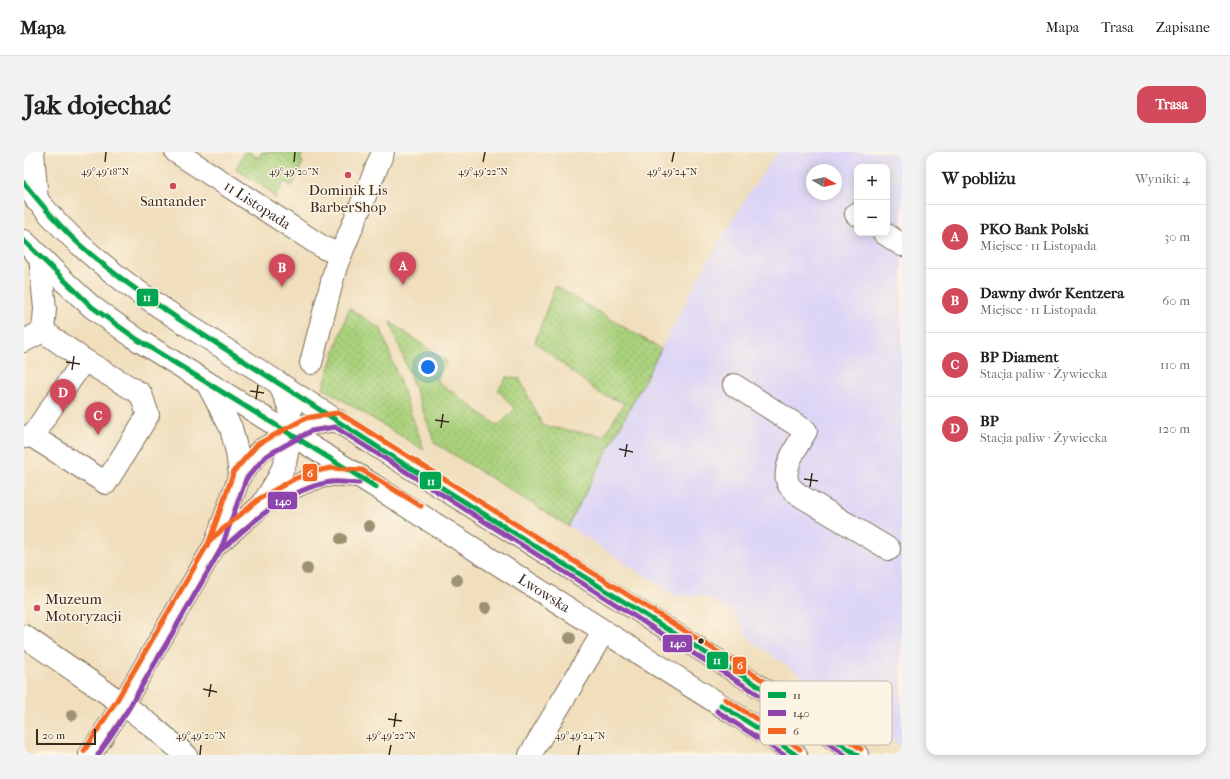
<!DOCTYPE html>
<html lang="pl">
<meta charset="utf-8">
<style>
body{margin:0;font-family:"IM FELL French Canon",serif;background:#f2f2f2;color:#202124}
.controls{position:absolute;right:12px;top:12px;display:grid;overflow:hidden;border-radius:8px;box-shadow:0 2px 10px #0003}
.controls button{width:36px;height:36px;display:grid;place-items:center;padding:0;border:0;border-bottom:1px solid #e0e0e0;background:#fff;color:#202124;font:20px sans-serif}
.compass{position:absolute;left:782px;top:12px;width:36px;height:36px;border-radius:50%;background:#fff;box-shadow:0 2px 10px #0003;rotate:99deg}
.scale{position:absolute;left:12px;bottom:10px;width:60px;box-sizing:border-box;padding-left:4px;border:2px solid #3b2a1e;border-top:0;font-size:11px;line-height:14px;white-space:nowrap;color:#3b2a1e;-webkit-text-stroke:3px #fcf5e5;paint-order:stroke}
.you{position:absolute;left:404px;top:215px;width:14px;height:14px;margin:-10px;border:3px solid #fff;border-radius:50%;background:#1a73e8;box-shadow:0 0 0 6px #1a73e833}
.badge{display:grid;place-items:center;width:26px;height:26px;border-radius:50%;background:#d1495b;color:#fff;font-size:13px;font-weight:700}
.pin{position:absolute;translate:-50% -33px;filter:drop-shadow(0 1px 2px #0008)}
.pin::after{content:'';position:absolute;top:21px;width:14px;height:12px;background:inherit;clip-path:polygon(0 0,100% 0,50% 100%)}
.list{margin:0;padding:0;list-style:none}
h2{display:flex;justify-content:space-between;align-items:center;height:52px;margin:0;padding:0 16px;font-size:17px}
h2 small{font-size:13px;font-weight:400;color:#757577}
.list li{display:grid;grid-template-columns:26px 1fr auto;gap:12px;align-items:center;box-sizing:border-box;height:64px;padding:0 16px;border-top:1px solid #e0e0e0}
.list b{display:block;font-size:15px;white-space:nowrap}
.list p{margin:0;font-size:13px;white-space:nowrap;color:#757577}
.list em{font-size:13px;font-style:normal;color:#757577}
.map{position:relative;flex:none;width:878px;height:603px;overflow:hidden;border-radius:12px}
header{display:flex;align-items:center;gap:24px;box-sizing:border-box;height:56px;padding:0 20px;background:#fff;border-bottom:1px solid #e0e0e0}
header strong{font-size:19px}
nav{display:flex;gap:22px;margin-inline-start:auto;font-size:14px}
.intro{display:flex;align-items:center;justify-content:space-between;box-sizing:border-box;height:96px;padding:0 24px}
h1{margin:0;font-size:28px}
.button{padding:10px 18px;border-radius:12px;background:#d1495b;color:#fff;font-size:14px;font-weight:700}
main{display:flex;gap:24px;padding:0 24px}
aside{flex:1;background:#fff;border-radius:12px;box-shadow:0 2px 10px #0003}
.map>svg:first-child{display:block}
</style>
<header>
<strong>Mapa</strong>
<nav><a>Mapa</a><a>Trasa</a><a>Zapisane</a></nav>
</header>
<div class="intro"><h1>Jak dojechać</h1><a class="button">Trasa</a></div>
<main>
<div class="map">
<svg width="878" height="603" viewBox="0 0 878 603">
<defs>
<pattern id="grass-dots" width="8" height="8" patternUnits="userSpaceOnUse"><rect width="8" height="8" fill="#a9d17c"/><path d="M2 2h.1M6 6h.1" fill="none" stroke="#8baa65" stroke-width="1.8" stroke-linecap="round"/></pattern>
</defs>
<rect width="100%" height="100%" fill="#fcf5e5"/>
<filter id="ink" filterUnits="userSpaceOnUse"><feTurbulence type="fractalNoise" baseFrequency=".025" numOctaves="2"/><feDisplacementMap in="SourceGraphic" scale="8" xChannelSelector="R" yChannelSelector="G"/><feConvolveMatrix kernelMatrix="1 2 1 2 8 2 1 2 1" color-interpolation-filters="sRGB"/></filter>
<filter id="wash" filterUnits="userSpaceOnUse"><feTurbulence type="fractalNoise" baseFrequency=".012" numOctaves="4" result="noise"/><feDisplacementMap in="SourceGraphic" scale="16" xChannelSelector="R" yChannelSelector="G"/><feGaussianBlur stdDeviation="0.9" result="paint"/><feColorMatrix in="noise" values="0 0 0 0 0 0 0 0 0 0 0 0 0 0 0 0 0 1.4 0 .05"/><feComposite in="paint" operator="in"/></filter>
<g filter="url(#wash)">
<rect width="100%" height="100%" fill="#f0debc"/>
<!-- built -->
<path fill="#ddd5f6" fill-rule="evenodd" d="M754,0H875L878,2V595L724,486L711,462L682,444H652L544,374L682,112L725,41ZM833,15H863V81H833ZM788,18H812V42H788Z"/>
<!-- grass -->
<g fill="url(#grass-dots)" stroke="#727e4d">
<polygon points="220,0 225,0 234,6 238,0 273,0 273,1 278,3 276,8 279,10 268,34 260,30 251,47 247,40 212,17"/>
<polygon points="531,134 637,197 544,374 411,291 366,170 423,210 412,228 474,274 491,257 474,238 483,225 495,226 519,274 580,284 600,251 575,241 511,190"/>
<polygon points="325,156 357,177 400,298 299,236"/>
</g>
</g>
<g filter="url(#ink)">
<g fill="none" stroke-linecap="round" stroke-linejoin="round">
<!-- minor casing -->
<g stroke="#7a6955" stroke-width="24">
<g id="minor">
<path id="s1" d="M152,0L300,96L316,102"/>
<polyline points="832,62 833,62"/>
<polyline points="860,81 878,93"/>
<polyline points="0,189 19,179"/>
<polyline points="287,211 312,114 359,0"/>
<path d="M710,233L782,279C774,292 756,318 765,333C767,337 773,341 777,344L865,397"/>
<polyline points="8,284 82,331 124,263 117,242 60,208"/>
<polyline points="0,285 8,284 60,208 19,179 21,157 16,105"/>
<polyline points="0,484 99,552 128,574 162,603"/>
<polyline points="506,603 580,479"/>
</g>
</g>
<!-- major casing -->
<g stroke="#7a6955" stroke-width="24">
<g id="major">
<polyline points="9,0 13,49"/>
<path d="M0,31C65,120 166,173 256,232C417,337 581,437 744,540L779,564L833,603"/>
<path id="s2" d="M0,89L42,131L68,155L114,188L335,324L744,583L772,603"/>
<polyline points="183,231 207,276 213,300 216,323"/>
<path d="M239,352C260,341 282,326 307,323C316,322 326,324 335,324"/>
<polyline points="192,393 238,353 254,327 261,311 267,282 266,257 255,231"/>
<polyline points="66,603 99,552 191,393 216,323 237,298 285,272 313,268"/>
</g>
</g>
<!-- minor -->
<use href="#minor" stroke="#fff" stroke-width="22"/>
<!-- major -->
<use href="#major" stroke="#fff" stroke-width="22"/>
<!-- bus-1 casing -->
<g stroke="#fcf5e5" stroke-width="8">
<g id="bus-1">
<path d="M0,31C17,52 35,74 55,92C86,120 119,143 153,166L377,310L744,540L833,603"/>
<polyline points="0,89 68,155 114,188 352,335"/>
<polyline points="697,553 744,583 772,603"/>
</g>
</g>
<!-- bus-2 casing -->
<g stroke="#fcf5e5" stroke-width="8">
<g id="bus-2">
<path d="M196,399C228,370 263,337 307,330C316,329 326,331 335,331"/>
<polyline points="693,559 760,603"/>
<polyline points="74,603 105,556 197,397 222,327 242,304 287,279 311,275 740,546 821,603"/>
</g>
</g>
<!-- bus-3 casing -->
<g stroke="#fcf5e5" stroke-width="8">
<g id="bus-3">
<polyline points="186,388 235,347 270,327 288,320 307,316 338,318 397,354"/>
<polyline points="701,547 748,577 776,597"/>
<polyline points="60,599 93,548 185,390 210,319 234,292 282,266 313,261 317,262 748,534 837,597"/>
</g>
</g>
<!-- bus-1 -->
<use href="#bus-1" stroke="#00a651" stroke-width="5"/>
<!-- bus-2 -->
<use href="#bus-2" stroke="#8e44ad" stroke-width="5"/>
<!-- bus-3 -->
<use href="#bus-3" stroke="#f26522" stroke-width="5"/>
</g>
<!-- trees -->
<g fill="#9b9272">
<circle cx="345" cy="374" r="6"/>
<circle cx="317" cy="387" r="6"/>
<circle cx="283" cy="417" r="6"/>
<circle cx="433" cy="428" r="6"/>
<circle cx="462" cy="456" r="6"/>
<circle cx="546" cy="486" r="6"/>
<circle cx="48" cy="563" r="6"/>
</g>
</g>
<!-- ticks -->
<path fill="none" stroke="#3b2a1e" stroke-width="1.5" d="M81,10L82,0M270,10L271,0M459,10L461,0M648,10L650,0M42,210L56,212M48,218L50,204M226,239L240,241M232,247L234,233M411,268L425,270M417,276L419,262M595,297L609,300M601,305L603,292M780,327L794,329M786,335L788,321M179,537L193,540M185,545L187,532M364,567L378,569M370,575L372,561M176,603L177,593M365,603L367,593M554,603L556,593"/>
<!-- markers -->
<g fill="#d1495b" stroke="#fcf5e5" stroke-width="1.5">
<circle cx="324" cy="23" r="4"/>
<circle cx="149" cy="34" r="4"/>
<circle cx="13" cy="456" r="4"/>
</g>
<circle fill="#3b2a1e" stroke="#fcf5e5" stroke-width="1.5" cx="677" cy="489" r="3.5"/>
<g text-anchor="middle" stroke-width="3" stroke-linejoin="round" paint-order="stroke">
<!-- poi labels -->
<g font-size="15" fill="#3b2a1e" stroke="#fcf5e5">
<text x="324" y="43">Dominik Lis<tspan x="324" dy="17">BarberShop</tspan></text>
<text x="149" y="54">Santander</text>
<text x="21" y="452" text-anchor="start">Muzeum<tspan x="21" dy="17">Motoryzacji</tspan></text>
</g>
<!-- street labels -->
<g font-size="15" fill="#3b2a1e" stroke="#fcf5e5">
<text dy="5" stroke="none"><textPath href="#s1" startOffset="97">11 Listopada</textPath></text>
<text dy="5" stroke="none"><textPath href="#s2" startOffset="630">Lwowska</textPath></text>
</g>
</g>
<!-- legend -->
<rect x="736" y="529" width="132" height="64" rx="6" fill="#fcf5e5" stroke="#c2b8a9" stroke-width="1"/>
<rect x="744" y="540" width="18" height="6" fill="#00a651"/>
<rect x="744" y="558" width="18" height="6" fill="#8e44ad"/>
<rect x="744" y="576" width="18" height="6" fill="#f26522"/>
<g font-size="11" fill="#3b2a1e">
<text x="769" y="547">11</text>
<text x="769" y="565">140</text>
<text x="769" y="583">6</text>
</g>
<g font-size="10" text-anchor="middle" fill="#3b2a1e" stroke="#fcf5e5" stroke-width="3" stroke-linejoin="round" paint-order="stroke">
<text x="81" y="23">49°49'18"N</text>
<text x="270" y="23">49°49'20"N</text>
<text x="459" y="23">49°49'22"N</text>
<text x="648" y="23">49°49'24"N</text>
<text x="177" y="587">49°49'20"N</text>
<text x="367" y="587">49°49'22"N</text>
<text x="556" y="587">49°49'24"N</text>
</g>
<g stroke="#fcf5e5" stroke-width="1.5">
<rect x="112" y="136" width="23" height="19" rx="4" fill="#00a651"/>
<rect x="278" y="311" width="16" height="19" rx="4" fill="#f26522"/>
<rect x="395" y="319" width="23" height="19" rx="4" fill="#00a651"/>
<rect x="243" y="339" width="31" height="19" rx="4" fill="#8e44ad"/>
<rect x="638" y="482" width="31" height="19" rx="4" fill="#8e44ad"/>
<rect x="682" y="499" width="23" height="19" rx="4" fill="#00a651"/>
<rect x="708" y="504" width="15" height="19" rx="4" fill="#f26522"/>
</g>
<g font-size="11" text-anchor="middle" font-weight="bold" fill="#fff">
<text x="123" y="149">11</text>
<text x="286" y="325">6</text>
<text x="407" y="333">11</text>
<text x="259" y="353">140</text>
<text x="654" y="495">140</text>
<text x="693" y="512">11</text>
<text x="716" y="517">6</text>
</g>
</svg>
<div class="controls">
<button>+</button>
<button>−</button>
</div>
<svg class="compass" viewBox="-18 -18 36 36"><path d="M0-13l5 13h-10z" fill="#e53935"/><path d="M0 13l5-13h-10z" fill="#757577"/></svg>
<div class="scale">20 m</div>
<div class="you"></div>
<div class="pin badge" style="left:379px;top:133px">A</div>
<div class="pin badge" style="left:258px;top:135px">B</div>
<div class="pin badge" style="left:74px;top:283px">C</div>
<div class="pin badge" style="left:39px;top:260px">D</div>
</div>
<aside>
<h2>W pobliżu<small>Wyniki: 4</small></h2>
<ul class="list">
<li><span class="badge">A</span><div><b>PKO Bank Polski</b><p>Miejsce · 11 Listopada</p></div><em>30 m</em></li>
<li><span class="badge">B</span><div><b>Dawny dwór Kentzera</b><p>Miejsce · 11 Listopada</p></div><em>60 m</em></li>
<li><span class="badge">C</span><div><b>BP Diament</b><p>Stacja paliw · Żywiecka</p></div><em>110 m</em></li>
<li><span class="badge">D</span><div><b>BP</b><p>Stacja paliw · Żywiecka</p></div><em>120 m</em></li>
</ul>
</aside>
</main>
